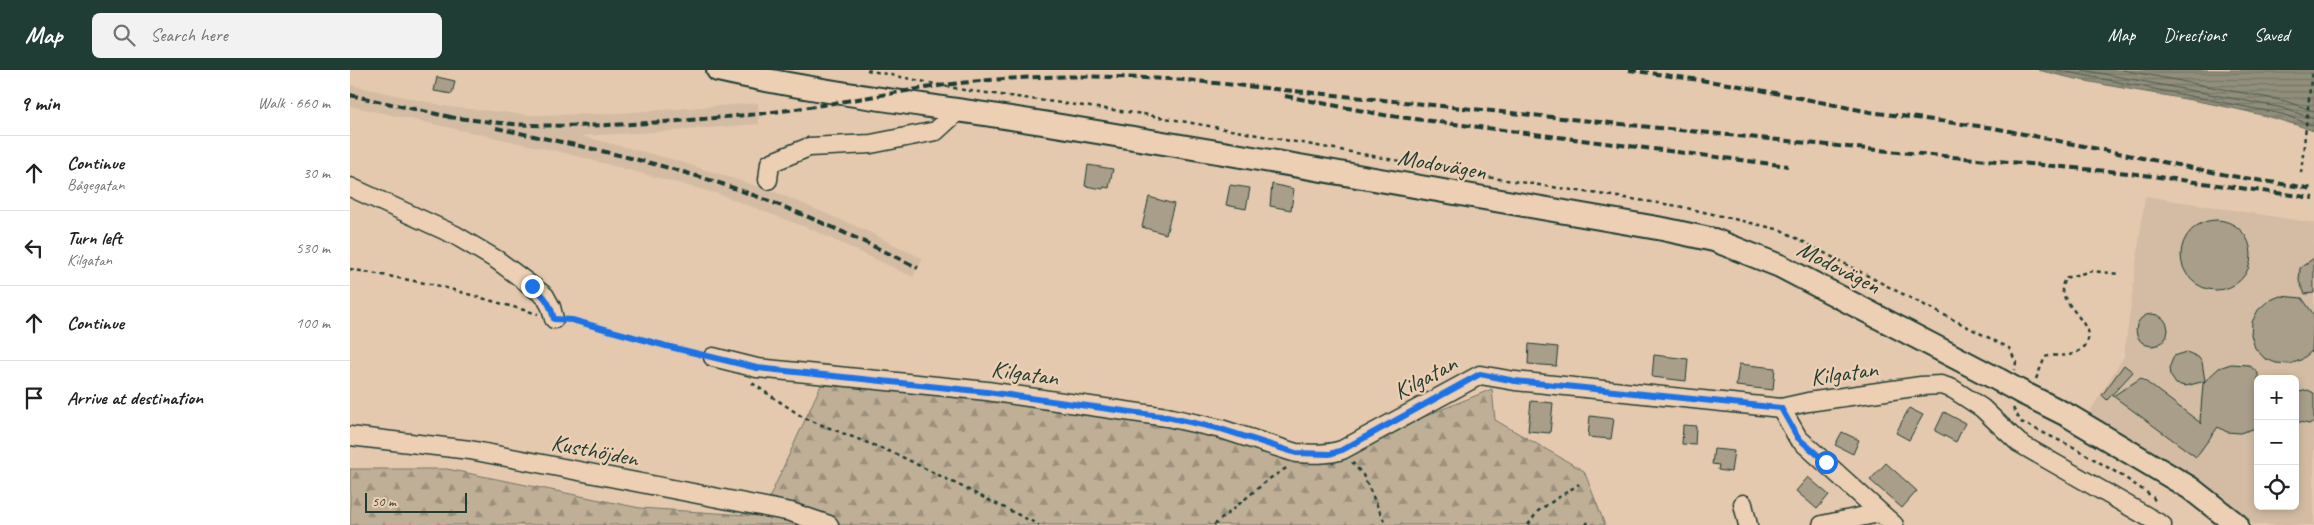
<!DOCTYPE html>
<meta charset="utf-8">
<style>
body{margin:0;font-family:Caveat,sans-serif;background:#f2f2f2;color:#202124}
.controls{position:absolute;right:15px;bottom:15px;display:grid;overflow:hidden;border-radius:8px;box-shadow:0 2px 8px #0003}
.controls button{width:45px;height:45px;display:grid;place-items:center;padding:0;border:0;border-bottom:1px solid #e0e0e0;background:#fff;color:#202124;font:25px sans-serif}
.scale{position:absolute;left:15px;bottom:12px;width:102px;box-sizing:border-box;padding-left:5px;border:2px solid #1f3d34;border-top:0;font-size:14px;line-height:18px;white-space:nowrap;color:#1f3d34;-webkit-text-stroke:4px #edcfb3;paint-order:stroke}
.stop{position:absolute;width:15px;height:15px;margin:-11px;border:4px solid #1a73e8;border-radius:50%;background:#fff}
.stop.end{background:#1a73e8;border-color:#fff;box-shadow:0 1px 5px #0008}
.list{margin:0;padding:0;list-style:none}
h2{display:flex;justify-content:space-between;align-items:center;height:65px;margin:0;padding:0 20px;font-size:21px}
h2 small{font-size:16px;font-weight:400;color:#757577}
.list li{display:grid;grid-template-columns:32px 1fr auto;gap:15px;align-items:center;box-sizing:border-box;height:75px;padding:0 20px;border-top:1px solid #e0e0e0}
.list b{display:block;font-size:19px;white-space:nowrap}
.list p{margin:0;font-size:16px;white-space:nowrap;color:#757577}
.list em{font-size:16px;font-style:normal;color:#757577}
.icon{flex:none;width:28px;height:28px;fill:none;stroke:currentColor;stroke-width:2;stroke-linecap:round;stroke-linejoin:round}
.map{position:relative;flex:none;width:1964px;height:455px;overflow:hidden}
header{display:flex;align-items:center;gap:30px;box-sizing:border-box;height:70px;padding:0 25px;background:#1f3d34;color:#fff}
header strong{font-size:24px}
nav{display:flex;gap:28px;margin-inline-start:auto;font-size:18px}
.search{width:350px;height:45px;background:#f2f2f2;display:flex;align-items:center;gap:12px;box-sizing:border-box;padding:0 18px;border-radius:8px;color:#757577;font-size:19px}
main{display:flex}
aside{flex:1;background:#fff}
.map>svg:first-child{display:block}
</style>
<header>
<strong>Map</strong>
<div class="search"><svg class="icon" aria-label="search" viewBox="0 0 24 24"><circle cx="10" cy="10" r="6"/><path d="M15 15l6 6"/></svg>Search here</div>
<nav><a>Map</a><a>Directions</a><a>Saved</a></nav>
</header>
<main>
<aside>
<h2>9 min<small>Walk · 660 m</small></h2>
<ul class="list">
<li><svg class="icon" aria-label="ahead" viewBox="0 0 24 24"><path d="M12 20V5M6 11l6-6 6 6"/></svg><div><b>Continue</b><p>Bågegatan</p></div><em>30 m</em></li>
<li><svg class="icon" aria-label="left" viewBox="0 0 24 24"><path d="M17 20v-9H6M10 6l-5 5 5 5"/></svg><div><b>Turn left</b><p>Kilgatan</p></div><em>530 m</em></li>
<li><svg class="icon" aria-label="ahead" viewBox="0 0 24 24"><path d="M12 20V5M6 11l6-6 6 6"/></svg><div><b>Continue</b></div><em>100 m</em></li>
<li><svg class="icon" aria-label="arrive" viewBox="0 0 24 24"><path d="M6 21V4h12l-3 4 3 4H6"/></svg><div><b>Arrive at destination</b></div></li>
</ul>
</aside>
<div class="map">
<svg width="1964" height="455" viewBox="0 0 1964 455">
<defs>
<pattern id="forest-firs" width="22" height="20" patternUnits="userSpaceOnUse" patternTransform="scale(1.25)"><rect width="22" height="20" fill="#c0af97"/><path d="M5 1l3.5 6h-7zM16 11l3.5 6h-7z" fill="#9b907c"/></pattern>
<pattern id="water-rules" width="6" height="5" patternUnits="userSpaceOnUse" patternTransform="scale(1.25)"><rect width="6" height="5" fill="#918e7b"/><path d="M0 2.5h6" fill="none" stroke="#767566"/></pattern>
</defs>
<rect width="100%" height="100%" fill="#e5c9ae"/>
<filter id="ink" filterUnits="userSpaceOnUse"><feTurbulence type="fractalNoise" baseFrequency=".02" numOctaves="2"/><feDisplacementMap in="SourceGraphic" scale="10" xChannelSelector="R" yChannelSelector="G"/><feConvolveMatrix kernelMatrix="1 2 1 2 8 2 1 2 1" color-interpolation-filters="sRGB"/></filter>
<g filter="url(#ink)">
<!-- built -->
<g fill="#d3bca3" fill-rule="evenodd">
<polygon points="0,15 100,37 180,45 254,44 408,33 409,54 324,61 231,66 325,90 425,122 515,160 573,189 563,207 463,160 368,124 215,83 0,36"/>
<path d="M1795,126L1964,153V455H1905L1739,343L1774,286ZM1908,309H1945V436H1908Z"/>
</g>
<!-- forest -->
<polygon fill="url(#forest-firs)" stroke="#707666" points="471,315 577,322 817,347 946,383 992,380 1142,319 1145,350 1234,401 1255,455 0,455 0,399 97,399 290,438 411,446"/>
<!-- water -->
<path fill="url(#water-rules)" stroke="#636e5f" d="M1688,0H1964V61C1876,29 1779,24 1688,0Z"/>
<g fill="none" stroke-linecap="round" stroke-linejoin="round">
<!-- shore -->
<g stroke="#4d5d50" stroke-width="1">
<polyline points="1707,0 1932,44 1964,56"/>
<polyline points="1733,0 1933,38 1964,49"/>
<polyline points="1773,0 1935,31 1964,41"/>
</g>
</g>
<!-- building -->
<g fill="#a89e89" stroke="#1f3d34">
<polygon points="87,7 105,11 102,24 84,21"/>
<polygon points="738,95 763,99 759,118 754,117 753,119 735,116"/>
<polygon points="922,114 944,119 941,140 920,136"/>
<polygon points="880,115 900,118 896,139 876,135"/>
<polygon points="799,127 824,134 816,164 792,157"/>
<circle cx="1866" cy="185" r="35"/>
<polygon points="1964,188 1964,223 1955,224 1949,211 1950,198"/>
<polygon points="1930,226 1952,228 1964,245 1962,281 1951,290 1940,294 1926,293 1914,288 1905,278 1901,265 1902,252 1908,240 1918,231"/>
<circle cx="1802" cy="260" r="16"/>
<polygon points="1179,274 1208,277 1206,296 1178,294"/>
<polygon points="1837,282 1848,287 1852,292 1855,311 1869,298 1881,294 1899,295 1908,303 1908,354 1903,359 1890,363 1877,362 1868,357 1846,387 1763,326 1791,308 1852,354 1850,351 1853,314 1855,311 1836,316 1826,314 1820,305 1819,298 1824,286"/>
<polygon points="1304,285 1338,289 1336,311 1302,307"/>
<polygon points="1389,294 1425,298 1423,320 1386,316"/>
<polygon points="1774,295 1783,302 1757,330 1752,325"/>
<polygon points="1958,320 1964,323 1964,351 1959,354 1945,351 1945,323"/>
<polygon points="1181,331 1203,333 1200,363 1178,361"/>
<polygon points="1559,338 1573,345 1559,370 1546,363"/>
<polygon points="1594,342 1615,353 1606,372 1585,361"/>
<polygon points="1240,346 1264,349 1261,369 1238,367"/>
<polygon points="1333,355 1346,356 1345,375 1332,374"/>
<polygon points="1492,362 1509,370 1503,384 1485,375"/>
<polygon points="1364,379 1384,381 1381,402 1368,400 1369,395 1362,394"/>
<polygon points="1536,393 1567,421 1552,438 1520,410"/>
<polygon points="1458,407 1479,425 1467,439 1446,421"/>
</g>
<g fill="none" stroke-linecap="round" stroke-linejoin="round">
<!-- minor casing -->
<g stroke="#1f3d34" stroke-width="21">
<g id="minor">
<polyline points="418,110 420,93 459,77 521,74 586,61 610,39"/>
<polyline points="0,117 105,165 147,190 195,226 201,237 204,249"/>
<path d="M363,287L407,298L637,321L817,347L871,359L946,383C962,384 977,385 992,380L1130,305L1165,311L1431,338L1458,332L1571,316L1591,315L1603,319L1632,338L1669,373L1812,455"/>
<polyline points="1431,338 1448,368 1544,455"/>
<polyline points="0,366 120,380 441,442 479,455"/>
<polyline points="1393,434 1398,455"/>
<polyline points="1472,455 1529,443"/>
</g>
</g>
<!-- major casing -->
<g stroke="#1f3d34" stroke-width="26">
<g id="major">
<path d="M368,0C479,25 593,36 705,55C908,88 1111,124 1313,159L1364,170L1430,196L1649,310"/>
<polyline points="1671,322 1719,346 1840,418 1887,455"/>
</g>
</g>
<!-- path -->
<g stroke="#1f3d34" stroke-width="2.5" stroke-dasharray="4 4" stroke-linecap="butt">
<polyline points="517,0 614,20 793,44 1143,108 1328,136 1431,160 1539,217 1659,278 1666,292 1665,300"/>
<polyline points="1951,103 1962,0"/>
<polyline points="0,199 86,215 188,244"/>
<polyline points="217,249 350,284"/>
<path d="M1686,309L1695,287C1704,284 1715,287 1723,284C1762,267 1714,239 1712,220C1711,216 1714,212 1715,208L1742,201L1769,204"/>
<polyline points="402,313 454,348 546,384 689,455"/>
<polyline points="1663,338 1671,352 1725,378 1774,407 1803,427 1806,433"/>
<polyline points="1002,392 1013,405 1036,455"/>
<polyline points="864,455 919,409 938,397"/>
<polyline points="1178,455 1188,441 1229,414"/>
<polyline points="1236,455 1238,452"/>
</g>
<!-- minor -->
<use href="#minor" stroke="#edcfb3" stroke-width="18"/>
<!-- major -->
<use href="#major" stroke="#edcfb3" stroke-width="22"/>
<!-- rail -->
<g stroke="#1f3d34" stroke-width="4" stroke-dasharray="8 4" stroke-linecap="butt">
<polyline points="1279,0 1385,15 1520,42 1644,58 1882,106 1964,119"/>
<polyline points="0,25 105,48"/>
<polyline points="935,26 1034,45 1438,96"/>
<path d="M98,47C126,50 153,54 181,55C256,58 333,51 407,44C479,36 549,20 620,12C692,4 764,6 836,10L1527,80L1779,103L1964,128"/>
<path d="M146,58C222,74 299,90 372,114C440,137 504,166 568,198"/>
</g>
<!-- major-bridge casing -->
<g stroke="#1f3d34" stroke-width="26" stroke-linecap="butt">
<polyline id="major-bridge" points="1649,310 1671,322"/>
</g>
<!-- major-bridge -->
<use href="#major-bridge" stroke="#edcfb3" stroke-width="22"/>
</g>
</g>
<g fill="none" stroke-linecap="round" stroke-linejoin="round" filter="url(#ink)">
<!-- route -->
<path stroke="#1a73e8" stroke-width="6" d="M182,216C195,226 200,233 204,249L222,250L316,276L407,298L637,322L817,347L871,359L946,383L980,384L992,380L1130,304L1165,311L1431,338L1448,368L1476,392"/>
</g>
<g text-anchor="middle" stroke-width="4.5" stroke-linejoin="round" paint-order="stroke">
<!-- street labels -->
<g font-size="24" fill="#1f3d34" stroke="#edcfb3">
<text transform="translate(1092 94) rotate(10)" y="8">Modovägen</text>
<text transform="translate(1489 197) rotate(27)" y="8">Modovägen</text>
<text transform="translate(675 303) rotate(8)" y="8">Kilgatan</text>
<text transform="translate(1494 303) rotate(-8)" y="8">Kilgatan</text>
<text transform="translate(1075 307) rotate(-28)" y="8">Kilgatan</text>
<text transform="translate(245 380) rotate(11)" y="8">Kusthöjden</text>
</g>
</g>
</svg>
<div class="controls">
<button>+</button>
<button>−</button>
<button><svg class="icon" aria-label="locate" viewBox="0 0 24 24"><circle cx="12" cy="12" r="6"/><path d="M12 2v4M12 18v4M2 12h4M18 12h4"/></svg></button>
</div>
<div class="scale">50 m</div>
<div class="stop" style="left:1476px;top:392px"></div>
<div class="stop end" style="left:182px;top:216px"></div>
</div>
</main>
